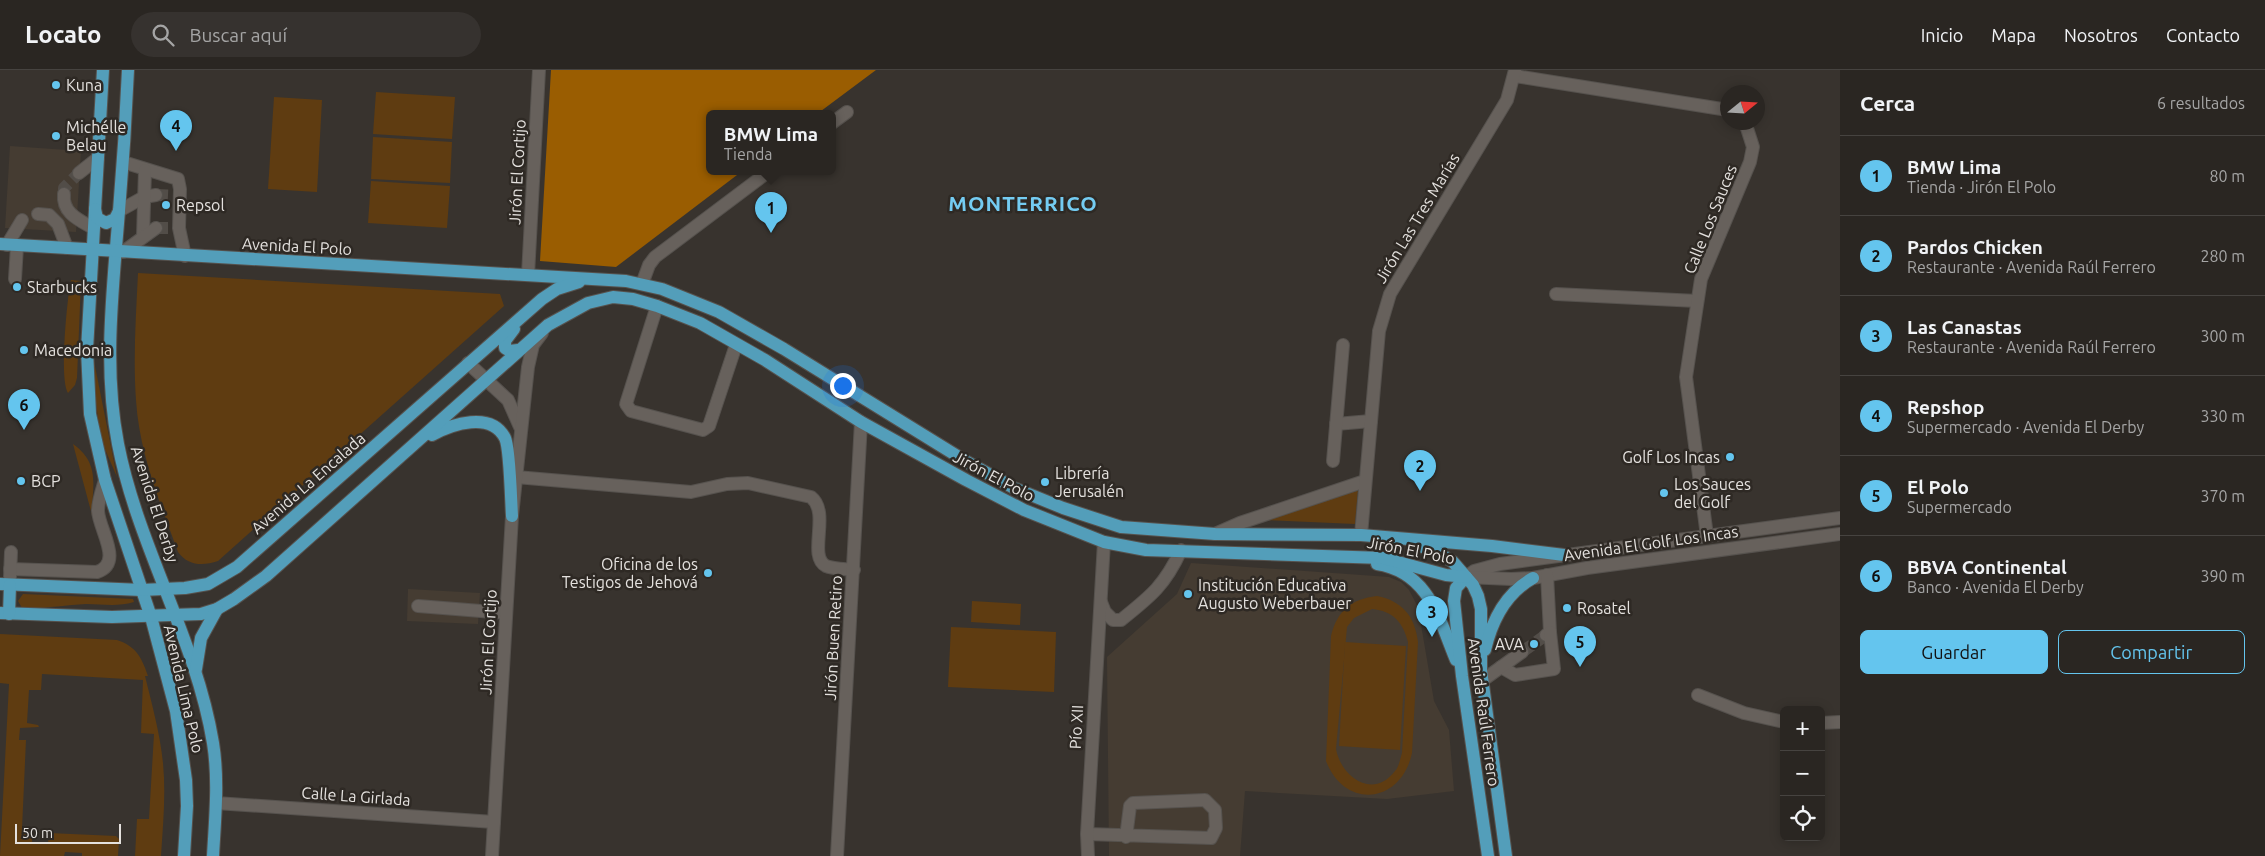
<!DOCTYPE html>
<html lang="es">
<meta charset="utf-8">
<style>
body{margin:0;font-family:Ubuntu,sans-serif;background:#36322f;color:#f1f3f6}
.controls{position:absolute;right:15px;bottom:15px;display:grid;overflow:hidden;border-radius:8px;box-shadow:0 2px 12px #0003}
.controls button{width:45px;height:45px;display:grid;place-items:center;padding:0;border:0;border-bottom:1px solid #464340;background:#2a2622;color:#f1f3f6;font:25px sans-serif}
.compass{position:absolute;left:1720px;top:15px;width:45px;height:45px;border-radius:50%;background:#2a2622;box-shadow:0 2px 12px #0003;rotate:72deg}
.scale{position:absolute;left:15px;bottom:12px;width:106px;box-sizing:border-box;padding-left:5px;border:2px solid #e4e1de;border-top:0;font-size:14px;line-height:18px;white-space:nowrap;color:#e4e1de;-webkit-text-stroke:4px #2e2924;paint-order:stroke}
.you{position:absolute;left:842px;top:315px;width:18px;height:18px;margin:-12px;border:4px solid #fff;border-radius:50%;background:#1a73e8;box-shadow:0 0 0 8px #1a73e833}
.badge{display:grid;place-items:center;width:32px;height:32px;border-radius:50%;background:#64c5ee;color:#111;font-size:16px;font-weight:700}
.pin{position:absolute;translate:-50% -41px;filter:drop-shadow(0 1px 2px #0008)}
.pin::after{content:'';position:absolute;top:26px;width:18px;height:15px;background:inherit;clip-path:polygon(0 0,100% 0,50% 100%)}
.popup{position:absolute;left:706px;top:40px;width:130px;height:65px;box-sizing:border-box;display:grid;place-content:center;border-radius:8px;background:#2a2622;filter:drop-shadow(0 1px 4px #0005);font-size:16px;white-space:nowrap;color:#a5a5a5}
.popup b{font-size:19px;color:#f1f3f6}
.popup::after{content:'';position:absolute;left:50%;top:100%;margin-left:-10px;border:10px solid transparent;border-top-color:#2a2622}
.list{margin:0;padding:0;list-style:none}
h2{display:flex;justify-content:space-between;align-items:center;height:65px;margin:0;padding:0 20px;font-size:21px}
h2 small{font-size:16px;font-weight:400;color:#a5a5a5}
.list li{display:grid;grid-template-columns:32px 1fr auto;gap:15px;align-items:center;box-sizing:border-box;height:80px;padding:0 20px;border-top:1px solid #464340}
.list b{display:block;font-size:19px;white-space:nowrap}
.list p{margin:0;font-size:16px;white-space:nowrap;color:#a5a5a5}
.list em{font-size:16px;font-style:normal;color:#a5a5a5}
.actions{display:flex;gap:10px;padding:15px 20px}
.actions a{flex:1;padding:11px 0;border:1px solid #64c5ee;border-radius:8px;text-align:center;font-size:18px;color:#64c5ee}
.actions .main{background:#64c5ee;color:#111}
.icon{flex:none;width:28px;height:28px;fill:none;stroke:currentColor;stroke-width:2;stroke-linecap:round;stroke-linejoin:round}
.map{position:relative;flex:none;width:1840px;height:786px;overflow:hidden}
header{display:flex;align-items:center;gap:30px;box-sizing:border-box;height:70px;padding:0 25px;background:#2a2622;border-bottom:1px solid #464340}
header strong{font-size:24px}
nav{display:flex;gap:28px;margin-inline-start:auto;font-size:18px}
.search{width:350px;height:45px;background:#36322f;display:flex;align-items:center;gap:12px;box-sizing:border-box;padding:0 18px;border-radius:28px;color:#a5a5a5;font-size:19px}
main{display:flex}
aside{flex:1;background:#2a2622}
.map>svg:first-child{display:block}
</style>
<header>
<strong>Locato</strong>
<div class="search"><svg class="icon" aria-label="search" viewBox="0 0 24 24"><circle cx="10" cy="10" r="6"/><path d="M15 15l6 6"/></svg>Buscar aquí</div>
<nav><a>Inicio</a><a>Mapa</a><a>Nosotros</a><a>Contacto</a></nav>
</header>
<main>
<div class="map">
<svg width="1840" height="786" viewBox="0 0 1840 786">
<rect width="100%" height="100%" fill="#38332e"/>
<!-- built -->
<g fill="#453c32">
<polygon points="10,76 81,81 76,162 5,158"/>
<polygon points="1191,493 1389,507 1401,512 1409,520 1418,537 1434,631 1449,660 1454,721 1387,729 1245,721 1240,786 1109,786 1107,587 1177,524"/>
<polygon points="408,519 480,523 478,554 407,551"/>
</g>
<!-- green -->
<g fill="#5f3c11" fill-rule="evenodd">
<polygon points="376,22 455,27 452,69 373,64"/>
<polygon points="274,27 322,30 317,122 268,119"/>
<polygon points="373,67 452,72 450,113 371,109"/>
<polygon points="371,111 450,116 447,158 368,153"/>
<path d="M138,203L500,224L504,236L218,491C203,496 188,496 178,482C160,433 139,382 136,330C133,288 136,245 138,203Z"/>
<path d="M71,210L81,211L77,308L75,315L68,323C59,310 67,228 71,210Z"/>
<polygon points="93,286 117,407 101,370 95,326"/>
<path d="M73,374C101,394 92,416 92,445Z"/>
<polygon points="1358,420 1355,454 1263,450"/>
<path d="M23,524L133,529L134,532C117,537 103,534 86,534C65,535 44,539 22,538L18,531Z"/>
<path d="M1377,526C1402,531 1415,546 1418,572L1412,683C1401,734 1345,740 1326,691L1331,566C1337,541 1351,529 1377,526ZM1372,539C1393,541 1403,552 1408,572L1402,683C1400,689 1399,697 1395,701C1373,730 1341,707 1336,679L1347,557L1354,548Z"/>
<polygon points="972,531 1021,534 1020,555 971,552"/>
<polygon points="951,557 1056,562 1054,622 948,617"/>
<path d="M0,564L117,570C136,576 142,588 148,606H145C152,635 160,663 163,693C166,724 163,755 161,786H135L137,749H149L154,664L141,663L143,610L42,604L41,620H29L27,653L38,655L39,657L20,658L19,670H26L22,759L33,760L32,772L48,773L49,763L116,766L119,769L118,786H82V783L65,782L64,786H0L9,614L0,613Z"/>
<polygon points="1345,572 1406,576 1400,680 1339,676"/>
</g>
<!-- forest -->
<polygon fill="#9a5d01" points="551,0 876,0 817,44 710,44 710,102 741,102 616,197 540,191"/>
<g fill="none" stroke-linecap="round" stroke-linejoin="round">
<!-- minor-tunnel -->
<g stroke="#524d48" stroke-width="12" stroke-dasharray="12 6" stroke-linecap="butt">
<polyline points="64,124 64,118 79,103"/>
<polyline points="156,125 176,126"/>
<polyline points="156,158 175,158"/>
<polyline points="1522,582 1546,565"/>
</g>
<!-- minor casing -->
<g stroke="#56524e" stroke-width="14">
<g id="minor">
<polyline points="1515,6 1728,40"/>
<polyline points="832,53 847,42"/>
<polyline points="123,92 178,109 180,119 179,158 185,186"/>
<polyline points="79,103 98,88"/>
<path d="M64,124C62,143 79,150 93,158"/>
<polyline points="119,141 144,127 156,125"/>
<polyline points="38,144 49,145 58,154 67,178"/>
<polyline points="143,167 145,100"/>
<polyline points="7,175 22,150"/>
<polyline points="123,182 156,158"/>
<polyline points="528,205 539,0"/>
<polyline points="15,209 17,176"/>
<polyline points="642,214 649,195 655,187 768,102"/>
<polyline points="1556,224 1697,231"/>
<polyline points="657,236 626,334 631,341 703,360 709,356 736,275"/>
<polyline points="468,293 508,330 520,357"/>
<polyline points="1336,354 1371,351"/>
<polyline points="1333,391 1343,275"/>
<path d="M516,407L691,422L727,414L748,413L811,427C831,443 807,486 826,496C833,499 846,499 854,500"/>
<polyline points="1215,464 1240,453 1365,411"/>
<polyline points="1361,465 1379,261 1390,224 1507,30 1515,0"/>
<polyline points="1707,466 1686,307 1701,209 1750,92 1753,77 1745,52"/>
<path d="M10,499L97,502C124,493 99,460 98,441C98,431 102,420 105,410"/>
<polyline points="10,507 11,482"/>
<polyline points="1466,507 1474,501 1500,494 1840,448"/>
<polyline points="1466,507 1511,509 1533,508 1587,498 1840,464"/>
<path d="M1101,532L1105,542L1113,550H1121C1151,526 1165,515 1181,480"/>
<polyline points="418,536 506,543"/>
<polyline points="1546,565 1550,562 1547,505"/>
<polyline points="1501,597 1515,605 1554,599 1550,562"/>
<polyline points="1483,610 1522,582"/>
<polyline points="1698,625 1744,643 1784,652"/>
<polyline points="1821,653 1840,652"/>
<polyline points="216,733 494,752"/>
<polyline points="1087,764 1211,768 1216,758 1215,740 1205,730 1133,733 1130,736 1126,767"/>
<polyline points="492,786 512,446 528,297 533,275 542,263"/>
<polyline points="837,786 861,352"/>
<polyline points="1088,786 1087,764 1104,472"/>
</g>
</g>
<!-- major casing -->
<g stroke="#56524e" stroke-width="14">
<g id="major">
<polyline points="103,0 87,280 90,344 105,410 151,547 176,641 186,710 187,736 184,786"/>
<path d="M128,0C126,47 123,94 119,141C113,218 103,297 118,374C138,477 196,569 213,673C219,710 215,749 213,786"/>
<polyline points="95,139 97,148 106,153 115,149 119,141"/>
<polyline points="0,174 592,209 626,211 662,219 719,242 784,279 967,392 1014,418 1063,438 1121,457 1215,464 1361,465 1492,476 1564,485"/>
<polyline points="514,259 505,271 505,278 510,281 518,280"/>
<path d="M432,365C452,354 491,341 505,368C510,378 511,432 512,446"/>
<polyline points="1412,473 1437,482 1453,492 1473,515 1478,526 1481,539 1481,600 1506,786"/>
<path d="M1377,494C1429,502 1439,549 1456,590"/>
<polyline points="1466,507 1456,518 1454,531 1462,606 1488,786"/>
<polyline points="0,514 142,520 185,518 208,514 237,497 542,229 557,219 579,212"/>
<polyline points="0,543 112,547 201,544 217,539 234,529 266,506 548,255 588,233 613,227 633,229 657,236 700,253 765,290 861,352 966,410 1024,440 1104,472 1146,480 1383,488 1446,505 1466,507"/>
<polyline points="9,544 10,515"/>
<path d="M1485,580C1492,550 1506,523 1533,508"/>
<polyline points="196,599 201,568 217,539"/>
</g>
</g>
<!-- minor -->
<use href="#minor" stroke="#67615c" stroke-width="12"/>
<!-- major -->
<use href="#major" stroke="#539eba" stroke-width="12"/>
</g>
<!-- markers -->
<g fill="#64c5ee" stroke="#2e2924" stroke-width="2">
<circle cx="56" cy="15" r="5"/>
<circle cx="56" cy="66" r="5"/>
<circle cx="166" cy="135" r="5"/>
<circle cx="17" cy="217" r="5"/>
<circle cx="24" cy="280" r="5"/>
<circle cx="1730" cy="387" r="5"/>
<circle cx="21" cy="411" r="5"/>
<circle cx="1045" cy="412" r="5"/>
<circle cx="1664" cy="423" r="5"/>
<circle cx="708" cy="503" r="5"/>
<circle cx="1188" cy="524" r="5"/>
<circle cx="1567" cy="538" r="5"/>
<circle cx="1534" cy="574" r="5"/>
</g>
<g text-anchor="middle" stroke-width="5" stroke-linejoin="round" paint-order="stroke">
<!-- poi labels -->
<g font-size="16" fill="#e4e1de" stroke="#2e2924" text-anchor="start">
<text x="66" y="21">Kuna</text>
<text x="66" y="63">Michélle<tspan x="66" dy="18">Belau</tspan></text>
<text x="176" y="141">Repsol</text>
<text x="27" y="223">Starbucks</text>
<text x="34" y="286">Macedonia</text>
<text x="1720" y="393" text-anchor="end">Golf Los Incas</text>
<text x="1055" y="409">Librería<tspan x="1055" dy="18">Jerusalén</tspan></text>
<text x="31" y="417">BCP</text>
<text x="1674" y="420">Los Sauces<tspan x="1674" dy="18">del Golf</tspan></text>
<text x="698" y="500" text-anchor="end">Oficina de los<tspan x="698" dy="18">Testigos de Jehová</tspan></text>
<text x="1198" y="521">Institución Educativa<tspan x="1198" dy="18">Augusto Weberbauer</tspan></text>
<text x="1577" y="544">Rosatel</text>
<text x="1524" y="580" text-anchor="end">AVA</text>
</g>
<!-- street labels -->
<g font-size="16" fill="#e4e1de" stroke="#2e2924">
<text transform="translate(517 102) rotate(-87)" y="6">Jirón El Cortijo</text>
<text transform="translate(1417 148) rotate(-59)" y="6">Jirón Las Tres Marías</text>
<text transform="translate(1710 149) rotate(-68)" y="6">Calle Los Sauces</text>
<text transform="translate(297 176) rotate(3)" y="6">Avenida El Polo</text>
<text transform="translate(994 406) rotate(28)" y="6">Jirón El Polo</text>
<text transform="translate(308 413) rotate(-41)" y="6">Avenida La Encalada</text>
<text transform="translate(155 434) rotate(72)" y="6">Avenida El Derby</text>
<text transform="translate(1651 473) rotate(-8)" y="6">Avenida El Golf Los Incas</text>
<text transform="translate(1411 480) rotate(11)" y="6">Jirón El Polo</text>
<text transform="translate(833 568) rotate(-87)" y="6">Jirón Buen Retiro</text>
<text transform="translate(488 572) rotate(-87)" y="6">Jirón El Cortijo</text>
<text transform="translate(184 619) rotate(77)" y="6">Avenida Lima Polo</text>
<text transform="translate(1484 642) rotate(82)" y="6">Avenida Raúl Ferrero</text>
<text transform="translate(1076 657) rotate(-87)" y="6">Pío XII</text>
<text transform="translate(356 726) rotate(4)" y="6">Calle La Girlada</text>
</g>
<!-- district labels -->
<g font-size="21" font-weight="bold" letter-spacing="1" fill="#74ccf2" stroke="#2e2924">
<text x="1023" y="141">MONTERRICO</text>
</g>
</g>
</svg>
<div class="controls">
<button>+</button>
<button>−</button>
<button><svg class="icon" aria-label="locate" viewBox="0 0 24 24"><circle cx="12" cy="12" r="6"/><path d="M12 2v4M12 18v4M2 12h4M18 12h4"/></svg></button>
</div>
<svg class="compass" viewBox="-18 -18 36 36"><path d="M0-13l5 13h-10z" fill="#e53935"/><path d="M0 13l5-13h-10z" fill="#a5a5a5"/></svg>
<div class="scale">50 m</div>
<div class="you"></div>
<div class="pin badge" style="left:771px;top:163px">1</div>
<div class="popup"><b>BMW Lima</b>Tienda</div>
<div class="pin badge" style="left:1420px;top:421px">2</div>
<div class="pin badge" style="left:1432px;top:567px">3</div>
<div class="pin badge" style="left:176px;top:81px">4</div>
<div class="pin badge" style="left:1580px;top:597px">5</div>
<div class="pin badge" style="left:24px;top:360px">6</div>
</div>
<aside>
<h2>Cerca<small>6 resultados</small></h2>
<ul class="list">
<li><span class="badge">1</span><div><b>BMW Lima</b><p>Tienda · Jirón El Polo</p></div><em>80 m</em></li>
<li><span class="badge">2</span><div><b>Pardos Chicken</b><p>Restaurante · Avenida Raúl Ferrero</p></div><em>280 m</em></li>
<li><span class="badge">3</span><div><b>Las Canastas</b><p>Restaurante · Avenida Raúl Ferrero</p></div><em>300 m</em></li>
<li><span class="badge">4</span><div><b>Repshop</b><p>Supermercado · Avenida El Derby</p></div><em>330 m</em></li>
<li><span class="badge">5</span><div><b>El Polo</b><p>Supermercado</p></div><em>370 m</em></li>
<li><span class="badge">6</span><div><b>BBVA Continental</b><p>Banco · Avenida El Derby</p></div><em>390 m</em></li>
</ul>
<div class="actions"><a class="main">Guardar</a><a>Compartir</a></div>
</aside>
</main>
